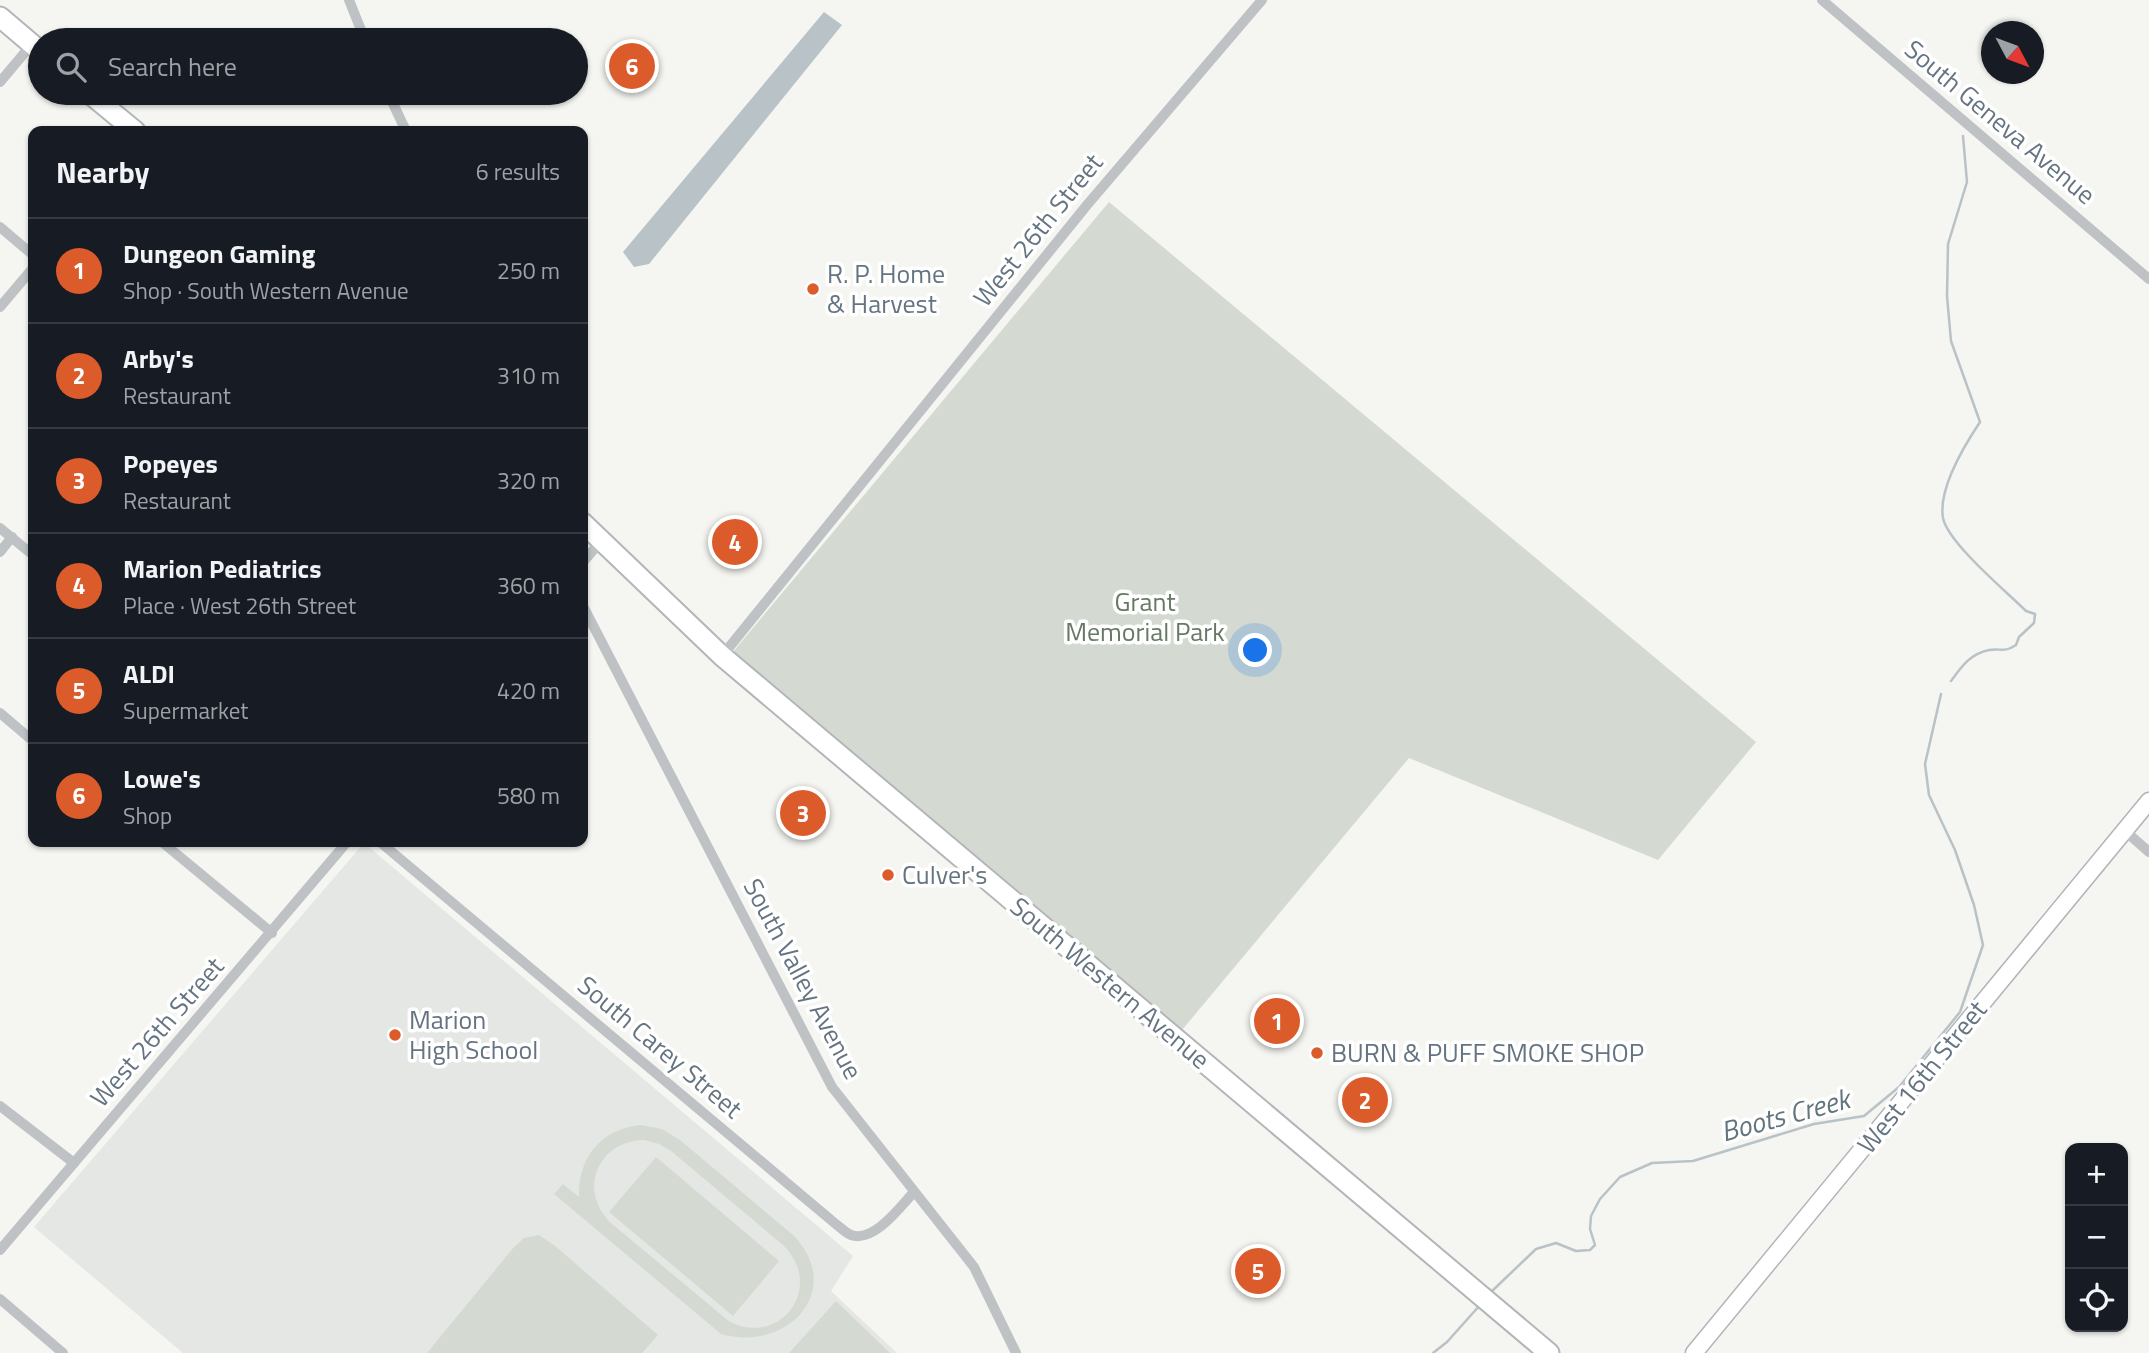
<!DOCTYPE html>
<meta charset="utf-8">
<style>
body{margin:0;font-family:"Titillium Web",sans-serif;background:#20242c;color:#f1f3f6}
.controls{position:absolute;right:21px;bottom:21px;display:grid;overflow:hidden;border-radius:14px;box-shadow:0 2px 5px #0004}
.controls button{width:63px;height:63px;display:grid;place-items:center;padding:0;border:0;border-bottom:2px solid #363941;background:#171b24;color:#f1f3f6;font:35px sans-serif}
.compass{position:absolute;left:1981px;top:21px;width:63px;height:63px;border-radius:50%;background:#171b24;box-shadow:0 2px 5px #0004;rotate:131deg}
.you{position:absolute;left:1256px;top:651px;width:24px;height:24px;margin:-18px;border:5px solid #fff;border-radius:50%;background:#1a73e8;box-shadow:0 0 0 10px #1a73e833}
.badge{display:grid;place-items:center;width:46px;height:46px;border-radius:50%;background:#db5b2b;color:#fff;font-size:23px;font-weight:700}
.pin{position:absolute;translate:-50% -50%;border:4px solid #fff;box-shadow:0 2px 7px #0006}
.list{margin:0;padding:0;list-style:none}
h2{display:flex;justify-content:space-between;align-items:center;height:91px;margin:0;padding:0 28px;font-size:30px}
h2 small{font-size:23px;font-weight:400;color:#9ea1a6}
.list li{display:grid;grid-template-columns:46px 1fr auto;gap:21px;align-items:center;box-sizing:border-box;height:105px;padding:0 28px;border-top:2px solid #363941}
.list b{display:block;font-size:26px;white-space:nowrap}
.list p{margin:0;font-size:23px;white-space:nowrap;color:#9ea1a6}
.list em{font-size:23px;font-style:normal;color:#9ea1a6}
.icon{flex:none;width:38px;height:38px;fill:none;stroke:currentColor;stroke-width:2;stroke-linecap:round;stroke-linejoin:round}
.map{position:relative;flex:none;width:2149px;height:1353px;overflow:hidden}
.search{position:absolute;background:#171b24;box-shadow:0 2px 5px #0004;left:28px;top:28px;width:560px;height:77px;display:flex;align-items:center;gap:18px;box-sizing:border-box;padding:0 24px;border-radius:38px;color:#9ea1a6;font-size:26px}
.panel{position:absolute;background:#171b24;box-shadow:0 2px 5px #0004;left:28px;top:126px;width:560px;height:721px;border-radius:14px}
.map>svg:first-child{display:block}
</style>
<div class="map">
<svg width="2149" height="1353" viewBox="0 0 2149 1353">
<rect width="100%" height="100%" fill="#f5f5f1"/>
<!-- built -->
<polygon fill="#e5e7e5" points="364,843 853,1256 831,1291 897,1353 183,1353 34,1227"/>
<!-- green -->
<g fill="#d4dad1" fill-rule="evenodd">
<polygon points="1109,202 1756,742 1658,860 1409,758 1182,1030 732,653"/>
<path d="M641,1125L662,1129L680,1140L793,1235C846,1289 789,1353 721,1334L554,1194L563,1184L579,1197C578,1157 601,1129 641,1125ZM644,1140L659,1144L671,1151L783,1245C825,1286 782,1347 730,1322L611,1223C577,1190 598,1141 644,1140Z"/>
<polygon points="656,1157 779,1261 733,1316 609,1212"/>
<polygon points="539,1235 554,1245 658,1335 642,1353 427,1353 514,1247 524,1238"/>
<polygon points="836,1301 890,1353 789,1353"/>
</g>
<!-- water -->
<polygon fill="#b8c2c7" points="824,12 842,25 649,264 634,267 623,252"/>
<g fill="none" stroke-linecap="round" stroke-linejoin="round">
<!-- stream -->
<g stroke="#b8c2c7" stroke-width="2.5">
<path d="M1951,681C1962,666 1970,654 1989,650C2001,648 2004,653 2016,645L2019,637L2034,623L2035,614L2026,611C2006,591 1948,543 1943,518C1938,488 1964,446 1980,422L1951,341L1947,296L1948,244L1967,182L1963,136"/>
<polyline points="1491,1292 1536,1249 1556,1243 1576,1251 1590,1250 1595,1245 1590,1229 1591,1216 1600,1199 1620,1177 1652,1163 1693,1161 1814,1124 1864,1116 1899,1087 1960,1012 1983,945 1974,905 1955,850 1929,795 1925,764 1941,694"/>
<polyline points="1433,1353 1447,1342 1480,1305"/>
</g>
<!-- secondary casing -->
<g stroke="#b0b5ba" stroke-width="19">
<polyline id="secondary" points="1694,1353 2149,801"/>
</g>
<!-- highway casing -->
<g stroke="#b3b6b9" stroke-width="23">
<g id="highway">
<polyline points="0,17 40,51"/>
<polyline points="89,93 135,131"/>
<polyline points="583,523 722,656 1549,1353"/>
</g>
</g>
<!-- street -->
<g stroke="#bec2c5" stroke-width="10">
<polyline points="349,0 365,40"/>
<polyline points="1822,0 2149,279"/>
<polyline points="0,82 32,44"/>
<polyline points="388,93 406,131"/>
<polyline points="0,227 33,255"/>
<polyline points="0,307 33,268"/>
<polyline points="0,528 33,555"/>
<polyline points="0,552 12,537"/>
<polyline points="583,562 602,540"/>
<polyline points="583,606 832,1087 974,1267 1016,1353"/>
<polyline points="722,656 1087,205 1262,0"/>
<polyline points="0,713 33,741"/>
<polyline points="2124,830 2149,852"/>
<polyline points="162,842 272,933"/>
<path d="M380,842L837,1225C841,1228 846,1233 851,1235C874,1243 900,1207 914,1192"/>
<polyline points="0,1106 74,1163"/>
<polyline points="0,1250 347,842"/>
<polyline points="0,1299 63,1353"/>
</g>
<!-- secondary -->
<use href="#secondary" stroke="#fff" stroke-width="16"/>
<!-- highway -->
<use href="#highway" stroke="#fff" stroke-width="19"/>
</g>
<!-- markers -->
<g fill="#db5b2b" stroke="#fff" stroke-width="2.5">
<circle cx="813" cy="289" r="7"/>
<circle cx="888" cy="875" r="7"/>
<circle cx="395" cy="1035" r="7"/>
<circle cx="1317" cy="1053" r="7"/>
</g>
<g text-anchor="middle" stroke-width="7" stroke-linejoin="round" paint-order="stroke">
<!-- street labels -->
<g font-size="26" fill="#657481" stroke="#fff">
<text transform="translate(2000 122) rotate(40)" y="9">South Geneva Avenue</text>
<text transform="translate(1038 230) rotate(-51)" y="9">West 26th Street</text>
<text transform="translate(803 979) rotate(62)" y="9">South Valley Avenue</text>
<text transform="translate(1110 983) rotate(40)" y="9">South Western Avenue</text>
<text transform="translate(157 1032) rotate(-49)" y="9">West 26th Street</text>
<text transform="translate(660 1047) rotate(40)" y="9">South Carey Street</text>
<text transform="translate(1922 1077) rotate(-51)" y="9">West 16th Street</text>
</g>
<!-- poi labels -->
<g font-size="26" fill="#657481" stroke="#fff" text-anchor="start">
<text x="827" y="283">R. P. Home<tspan x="827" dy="30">&amp; Harvest</tspan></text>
<text x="902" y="884">Culver's</text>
<text x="409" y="1029">Marion<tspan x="409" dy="30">High School</tspan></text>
<text x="1331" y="1062">BURN &amp; PUFF SMOKE SHOP</text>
</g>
<!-- park labels -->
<g font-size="26" fill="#677964" stroke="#fff">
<text x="1145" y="611">Grant<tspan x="1145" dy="30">Memorial Park</tspan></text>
</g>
<!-- water labels -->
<g font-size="28" font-style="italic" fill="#61757f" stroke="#fff">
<text transform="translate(1785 1115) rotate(-15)" y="10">Boots Creek</text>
</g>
</g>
</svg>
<div class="controls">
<button>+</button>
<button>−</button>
<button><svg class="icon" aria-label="locate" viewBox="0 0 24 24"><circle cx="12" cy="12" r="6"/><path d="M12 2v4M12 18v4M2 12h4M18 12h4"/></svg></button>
</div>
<svg class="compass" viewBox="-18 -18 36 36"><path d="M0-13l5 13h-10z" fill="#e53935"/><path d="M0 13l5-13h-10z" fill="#9ea1a6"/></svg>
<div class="you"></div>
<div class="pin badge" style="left:1277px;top:1021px">1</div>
<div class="pin badge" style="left:1365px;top:1100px">2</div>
<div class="pin badge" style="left:803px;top:813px">3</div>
<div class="pin badge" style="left:735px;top:542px">4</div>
<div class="pin badge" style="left:1258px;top:1271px">5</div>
<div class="pin badge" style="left:632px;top:66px">6</div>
<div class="search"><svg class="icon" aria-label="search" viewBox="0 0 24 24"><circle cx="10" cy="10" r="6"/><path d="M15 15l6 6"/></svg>Search here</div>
<section class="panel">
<h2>Nearby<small>6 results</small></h2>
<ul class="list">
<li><span class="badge">1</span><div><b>Dungeon Gaming</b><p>Shop · South Western Avenue</p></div><em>250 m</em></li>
<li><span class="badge">2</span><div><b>Arby's</b><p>Restaurant</p></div><em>310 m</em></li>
<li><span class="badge">3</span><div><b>Popeyes</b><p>Restaurant</p></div><em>320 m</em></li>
<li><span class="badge">4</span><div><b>Marion Pediatrics</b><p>Place · West 26th Street</p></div><em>360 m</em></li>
<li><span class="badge">5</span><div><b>ALDI</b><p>Supermarket</p></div><em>420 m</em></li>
<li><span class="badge">6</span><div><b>Lowe's</b><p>Shop</p></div><em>580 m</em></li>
</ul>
</section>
</div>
